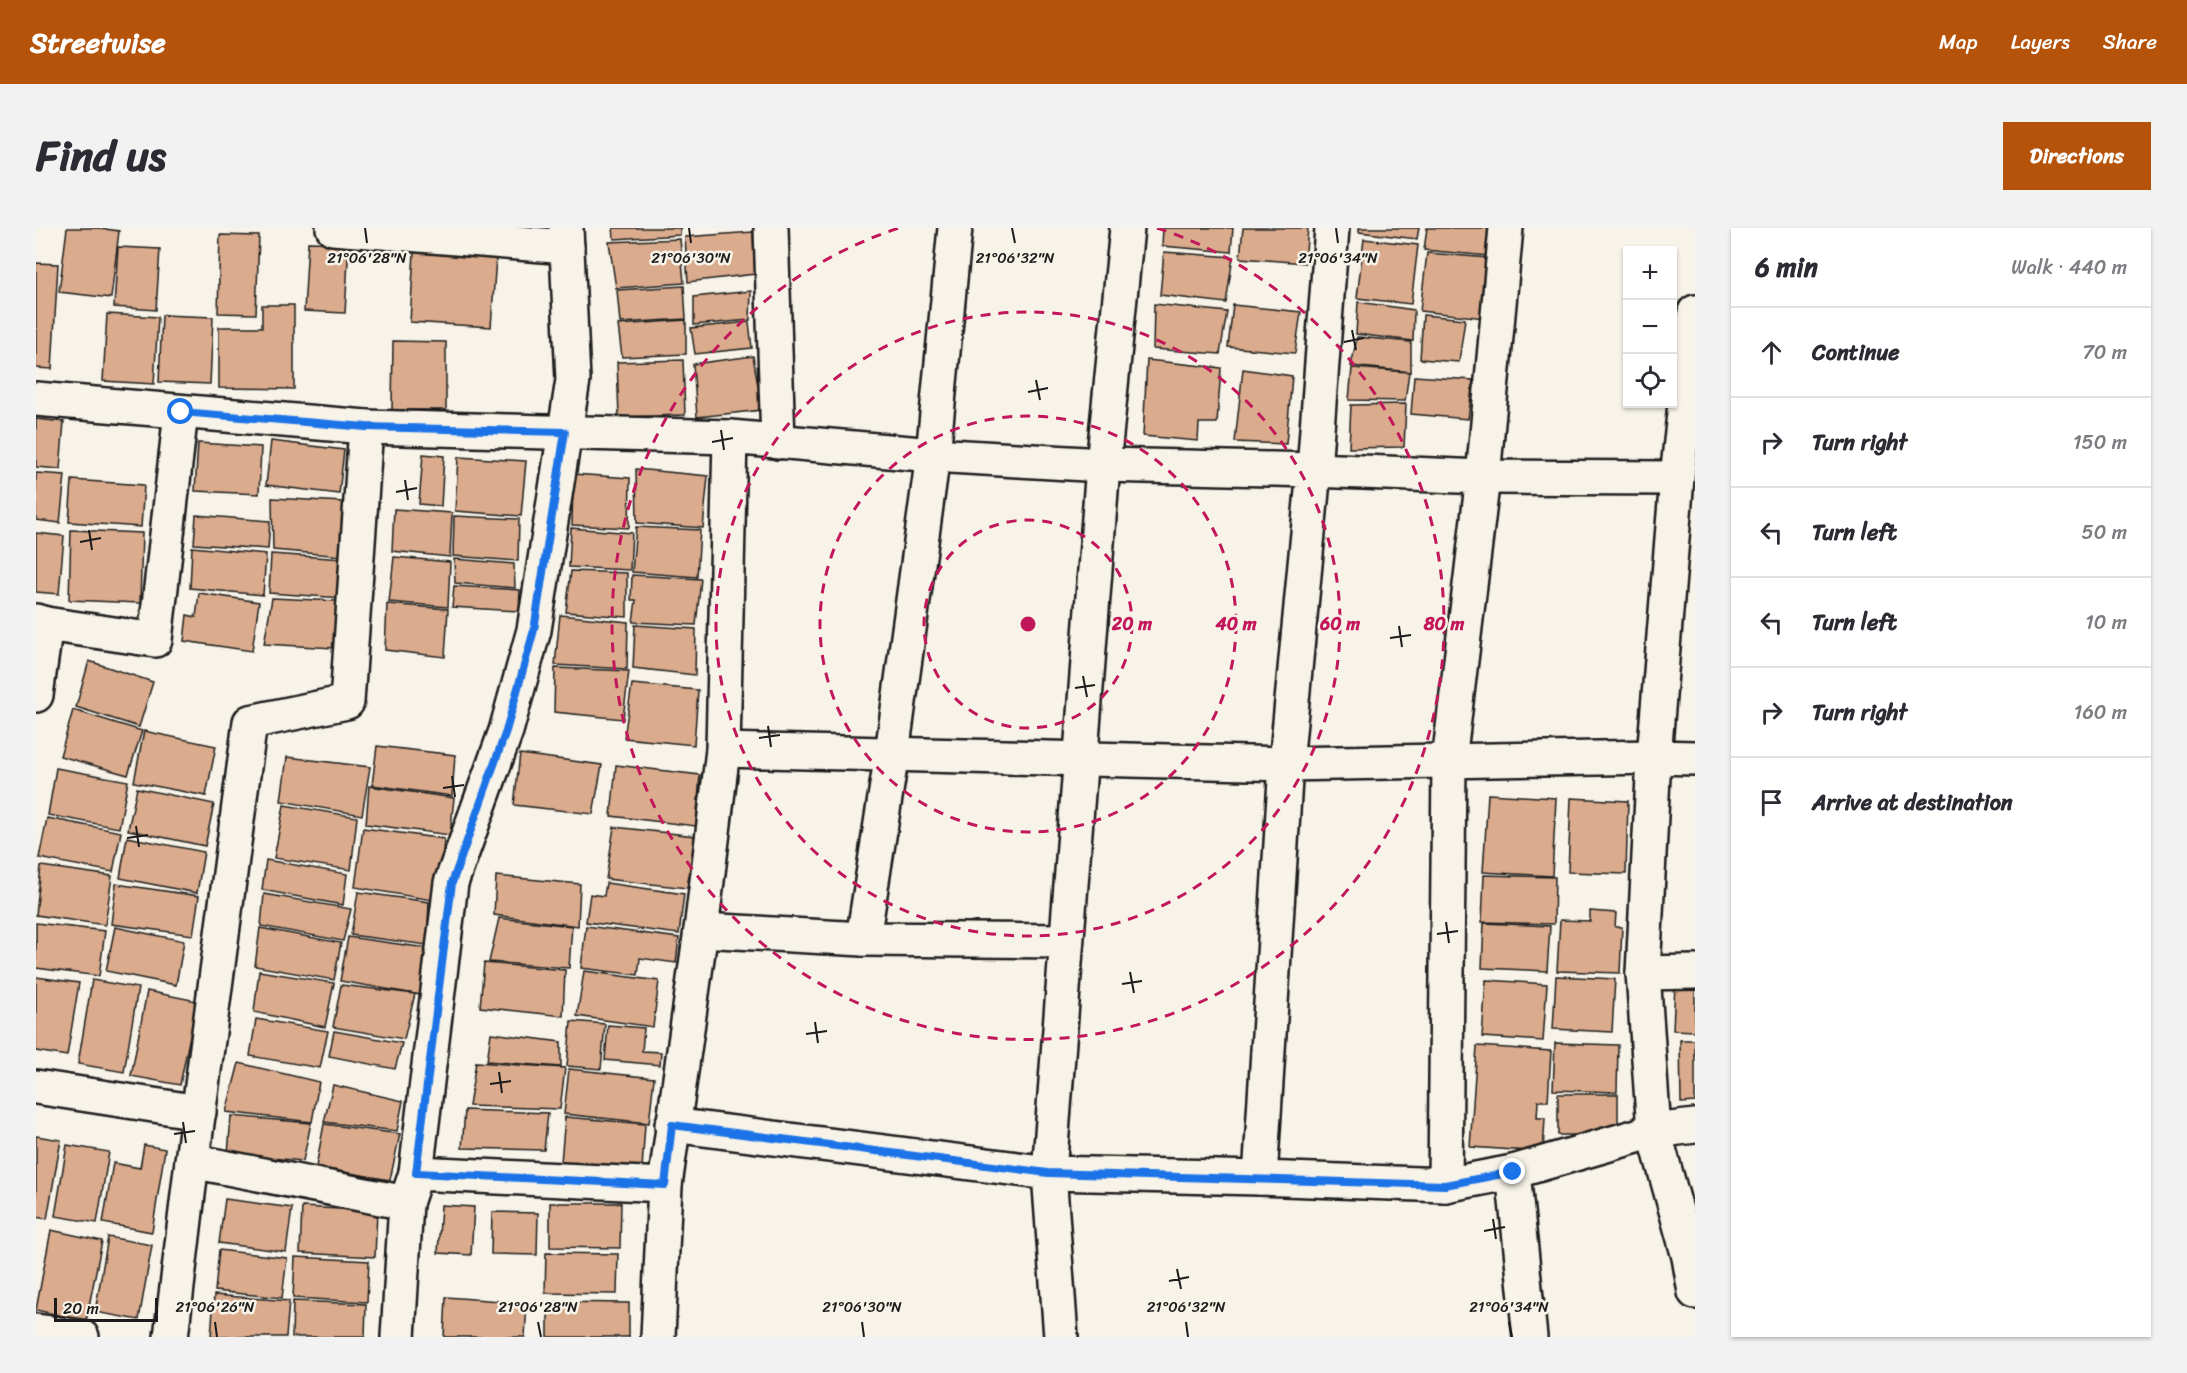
<!DOCTYPE html>
<meta charset="utf-8">
<style>
body{margin:0;font-family:Sriracha,sans-serif;background:#f2f2f3;color:#2b2b33}
.controls{position:absolute;right:18px;top:18px;display:grid;overflow:hidden;border-radius:0px;box-shadow:0 2px 4px #0004}
.controls button{width:54px;height:54px;display:grid;place-items:center;padding:0;border:0;border-bottom:2px solid #e1e1e2;background:#fff;color:#2b2b33;font:30px sans-serif}
.scale{position:absolute;left:18px;bottom:15px;width:104px;box-sizing:border-box;padding-left:6px;border:3px solid #1c1c1c;border-top:0;font-size:16px;line-height:21px;white-space:nowrap;color:#1c1c1c;-webkit-text-stroke:4px #f7f3e8;paint-order:stroke}
.stop{position:absolute;width:18px;height:18px;margin:-14px;border:4px solid #1a73e8;border-radius:50%;background:#fff}
.stop.end{background:#1a73e8;border-color:#fff;box-shadow:0 2px 6px #0008}
.list{margin:0;padding:0;list-style:none}
h2{display:flex;justify-content:space-between;align-items:center;height:78px;margin:0;padding:0 24px;font-size:26px}
h2 small{font-size:20px;font-weight:400;color:#7c7c81}
.list li{display:grid;grid-template-columns:39px 1fr auto;gap:18px;align-items:center;box-sizing:border-box;height:90px;padding:0 24px;border-top:2px solid #e1e1e2}
.list b{display:block;font-size:22px;white-space:nowrap}
.list em{font-size:20px;font-style:normal;color:#7c7c81}
.icon{flex:none;width:33px;height:33px;fill:none;stroke:currentColor;stroke-width:2;stroke-linecap:round;stroke-linejoin:round}
.map{position:relative;flex:none;width:1659px;height:1109px;overflow:hidden;border-radius:0px}
header{display:flex;align-items:center;gap:36px;box-sizing:border-box;height:84px;padding:0 30px;background:#b45309;color:#fff}
header strong{font-size:28px}
nav{display:flex;gap:33px;margin-inline-start:auto;font-size:21px}
.intro{display:flex;align-items:center;justify-content:space-between;box-sizing:border-box;height:144px;padding:0 36px}
h1{margin:0;font-size:42px}
.button{padding:15px 27px;border-radius:0px;background:#b45309;color:#fff;font-size:21px;font-weight:700}
main{display:flex;gap:36px;padding:0 36px}
aside{flex:1;background:#fff;border-radius:0px;box-shadow:0 2px 4px #0004}
.map>svg:first-child{display:block}
</style>
<header>
<strong>Streetwise</strong>
<nav><a>Map</a><a>Layers</a><a>Share</a></nav>
</header>
<div class="intro"><h1>Find us</h1><a class="button">Directions</a></div>
<main>
<div class="map">
<svg width="1659" height="1109" viewBox="0 0 1659 1109">
<rect width="100%" height="100%" fill="#f7f3e8"/>
<filter id="ink" filterUnits="userSpaceOnUse"><feTurbulence type="fractalNoise" baseFrequency=".0167" numOctaves="2"/><feDisplacementMap in="SourceGraphic" scale="12" xChannelSelector="R" yChannelSelector="G"/><feConvolveMatrix kernelMatrix="1 2 1 2 8 2 1 2 1" color-interpolation-filters="sRGB"/></filter>
<g filter="url(#ink)">
<!-- building -->
<g fill="#daab8c" stroke="#1c1c1c" stroke-width="1.5">
<polygon points="31,0 62,0 83,3 75,70 23,64"/>
<polygon points="577,0 644,0 644,7 578,11"/>
<polygon points="1127,0 1197,0 1195,24 1126,18"/>
<polygon points="1207,0 1272,0 1269,35 1204,30"/>
<polygon points="1323,0 1383,0 1381,11 1323,4"/>
<polygon points="1391,0 1459,0 1453,28 1388,22"/>
<polygon points="717,4 719,46 652,54 649,9"/>
<polygon points="184,7 223,8 220,86 182,85"/>
<polygon points="644,11 648,55 580,60 573,14"/>
<polygon points="1328,11 1382,17 1375,76 1321,70"/>
<polygon points="272,14 313,15 309,85 268,83"/>
<polygon points="82,19 124,21 120,82 78,79"/>
<polygon points="378,24 460,29 455,99 374,94"/>
<polygon points="1128,24 1197,29 1190,75 1124,67"/>
<polygon points="1391,25 1453,30 1449,90 1384,83"/>
<polygon points="0,35 22,36 16,141 0,140"/>
<polygon points="648,58 650,91 584,95 581,62"/>
<polygon points="715,63 714,92 658,97 658,69"/>
<polygon points="1322,74 1378,82 1377,113 1320,106"/>
<polygon points="1118,76 1191,84 1184,126 1117,121"/>
<polygon points="226,77 258,77 258,161 183,160 183,99 226,99"/>
<polygon points="1197,77 1265,84 1259,125 1192,119"/>
<polygon points="71,86 122,89 118,156 67,153"/>
<polygon points="126,87 177,89 174,156 123,154"/>
<polygon points="1387,87 1429,91 1423,134 1384,131"/>
<polygon points="650,92 650,126 586,129 582,97"/>
<polygon points="713,94 716,120 659,126 655,100"/>
<polygon points="1321,109 1375,114 1375,144 1315,138"/>
<polygon points="357,113 410,114 410,182 356,182"/>
<polygon points="717,128 726,182 661,189 657,136"/>
<polygon points="647,132 649,187 583,189 581,134"/>
<polygon points="1111,132 1185,140 1181,195 1163,195 1162,213 1107,208"/>
<polygon points="1316,140 1373,144 1369,173 1313,172"/>
<polygon points="1207,141 1256,148 1250,216 1199,214"/>
<polygon points="1378,148 1437,152 1432,191 1375,186"/>
<polygon points="1370,176 1368,219 1313,220 1315,177"/>
<polygon points="0,191 28,194 24,241 0,239"/>
<polygon points="235,213 308,222 303,266 230,257"/>
<polygon points="162,215 225,219 223,266 159,263"/>
<polygon points="387,226 408,228 405,278 383,276"/>
<polygon points="422,229 490,233 485,288 419,283"/>
<polygon points="600,241 672,248 667,300 601,295"/>
<polygon points="0,245 29,247 24,295 0,292"/>
<polygon points="537,246 594,250 593,300 536,297"/>
<polygon points="36,252 108,257 105,299 33,294"/>
<polygon points="236,270 307,274 306,328 237,322"/>
<polygon points="358,281 416,285 414,329 356,323"/>
<polygon points="160,287 234,293 232,321 158,316"/>
<polygon points="418,288 483,291 482,333 417,328"/>
<polygon points="600,299 664,302 661,349 596,344"/>
<polygon points="535,300 596,305 594,342 533,339"/>
<polygon points="35,302 106,305 104,375 33,372"/>
<polygon points="0,305 28,308 23,366 0,364"/>
<polygon points="156,319 230,326 227,367 154,360"/>
<polygon points="235,326 308,331 307,370 233,365"/>
<polygon points="358,329 414,334 412,379 353,374"/>
<polygon points="418,331 478,336 479,360 419,355"/>
<polygon points="535,343 591,345 591,389 530,384"/>
<polygon points="596,347 665,351 660,397 597,394 600,372 595,372"/>
<polygon points="418,358 484,362 483,383 416,379"/>
<polygon points="163,365 223,374 216,423 148,413 151,387 160,389"/>
<polygon points="236,370 301,373 298,420 228,416"/>
<polygon points="351,376 412,381 409,429 349,422"/>
<polygon points="524,387 592,394 591,441 519,437"/>
<polygon points="599,397 660,401 659,447 597,440"/>
<polygon points="53,433 117,454 103,499 40,479"/>
<polygon points="519,440 593,443 587,491 518,484"/>
<polygon points="596,456 662,462 658,517 588,510"/>
<polygon points="37,482 106,503 92,547 24,528"/>
<polygon points="108,503 180,518 170,568 98,554"/>
<polygon points="341,518 419,527 416,568 336,557"/>
<polygon points="484,526 566,537 557,586 478,577"/>
<polygon points="251,529 334,539 326,587 245,573"/>
<polygon points="580,537 664,547 660,598 575,588"/>
<polygon points="20,540 92,553 83,600 12,587"/>
<polygon points="333,558 418,570 414,607 330,596"/>
<polygon points="101,560 178,576 169,618 92,602"/>
<polygon points="1452,566 1520,570 1516,648 1447,644"/>
<polygon points="1535,570 1592,573 1590,646 1532,644"/>
<polygon points="248,577 321,589 315,642 238,630"/>
<polygon points="11,590 85,604 77,644 3,630"/>
<polygon points="578,599 659,608 651,660 570,651"/>
<polygon points="327,600 408,611 405,647 400,646 396,672 319,659"/>
<polygon points="91,609 168,624 161,665 84,650"/>
<polygon points="230,632 311,646 307,677 226,662"/>
<polygon points="5,638 76,648 69,697 0,687"/>
<polygon points="1448,647 1519,649 1518,696 1446,694"/>
<polygon points="460,648 544,656 542,698 458,687"/>
<polygon points="570,655 648,666 643,706 550,694 554,666 568,668"/>
<polygon points="80,656 163,668 157,707 75,696"/>
<polygon points="322,664 393,674 391,717 315,707"/>
<polygon points="228,666 315,681 307,713 225,698"/>
<polygon points="1554,683 1580,685 1579,699 1586,699 1584,745 1521,743 1524,692 1554,693"/>
<polygon points="463,690 536,698 533,740 453,734"/>
<polygon points="0,695 69,703 63,748 0,740"/>
<polygon points="1448,695 1514,698 1511,743 1446,740"/>
<polygon points="550,698 643,710 640,735 604,730 602,747 545,740"/>
<polygon points="79,699 148,713 140,757 70,743"/>
<polygon points="224,700 305,715 298,752 219,738"/>
<polygon points="312,709 390,720 385,767 304,753"/>
<polygon points="448,735 529,742 527,788 444,779"/>
<polygon points="223,743 298,755 289,799 218,784"/>
<polygon points="548,743 623,753 617,799 541,788"/>
<polygon points="1520,748 1579,751 1576,804 1517,801"/>
<polygon points="0,749 43,755 31,828 0,823"/>
<polygon points="56,752 102,760 88,844 42,836"/>
<polygon points="1450,752 1511,756 1507,813 1446,809"/>
<polygon points="1639,755 1659,756 1659,803 1637,802"/>
<polygon points="305,757 379,766 368,811 297,799"/>
<polygon points="111,763 161,773 144,857 95,848"/>
<polygon points="220,791 292,803 284,840 214,828"/>
<polygon points="535,793 569,796 565,841 531,838"/>
<polygon points="572,797 608,800 606,823 625,824 624,837 569,832"/>
<polygon points="298,803 366,815 359,841 293,828"/>
<polygon points="455,805 525,814 525,839 451,833"/>
<polygon points="1644,812 1659,812 1659,874 1645,875"/>
<polygon points="1519,815 1582,817 1581,864 1517,862"/>
<polygon points="1441,818 1515,823 1512,873 1502,873 1501,890 1509,890 1507,924 1434,919"/>
<polygon points="440,834 529,840 524,881 433,878"/>
<polygon points="203,835 283,854 276,894 190,884"/>
<polygon points="533,841 618,850 613,895 528,886"/>
<polygon points="297,857 367,873 361,903 288,894"/>
<rect x="1522" y="866" width="60" height="41"/>
<polygon points="429,882 512,885 508,922 426,920"/>
<polygon points="195,888 275,895 267,933 192,926"/>
<polygon points="529,889 609,896 606,941 525,934"/>
<polygon points="288,896 364,906 354,952 280,939"/>
<polygon points="0,908 25,912 11,991 0,989"/>
<polygon points="31,917 73,924 61,995 19,988"/>
<polygon points="108,917 129,921 116,1004 67,995 77,935 104,940"/>
<polygon points="189,971 256,980 250,1024 183,1015"/>
<polygon points="514,975 585,975 584,1020 514,1019"/>
<polygon points="405,977 438,979 435,1027 402,1025"/>
<polygon points="266,979 341,983 339,1029 264,1025"/>
<polygon points="456,984 502,985 501,1027 455,1026"/>
<polygon points="15,1002 66,1013 50,1093 0,1082"/>
<polygon points="72,1009 116,1017 103,1092 59,1084"/>
<polygon points="183,1022 251,1030 246,1070 179,1063"/>
<polygon points="510,1025 582,1026 581,1066 509,1065"/>
<polygon points="259,1029 333,1033 331,1074 257,1070"/>
<polygon points="178,1067 253,1073 250,1109 175,1109"/>
<polygon points="410,1069 491,1075 489,1109 408,1109"/>
<polygon points="257,1073 330,1076 329,1109 256,1109"/>
<polygon points="512,1074 593,1075 593,1109 512,1109"/>
</g>
<g fill="none" stroke-linecap="round" stroke-linejoin="round">
<!-- street casing -->
<g stroke="#1c1c1c" stroke-width="38">
<g id="street">
<polyline points="297,0 531,19"/>
<polyline points="735,0 742,214"/>
<polyline points="1091,0 1067,237 1013,945 1224,950"/>
<polyline points="1296,0 1278,242 1447,249 1413,533 1409,957"/>
<polyline points="1470,0 1447,249 1641,250"/>
<polyline points="0,171 330,199 311,474 214,494 156,933"/>
<polyline points="330,199 694,209"/>
<polyline points="0,393 10,396 0,467"/>
<polyline points="10,396 119,412 145,184"/>
<polyline points="687,522 1250,536 1618,529 1659,530"/>
<polyline points="665,702 827,711 1030,713"/>
<polyline points="827,711 856,525 897,227 919,0"/>
<polyline points="1607,745 1659,744"/>
<polyline points="0,859 163,884"/>
<polyline points="636,897 1013,945 1025,1109"/>
<polyline points="1659,898 1618,903 1653,1029 1659,1064"/>
<polyline points="380,945 415,655 470,503 498,402 537,152 530,0"/>
<polyline points="0,1103 46,1109"/>
<polyline points="135,1109 156,933 370,975"/>
<polyline points="362,1109 370,975 380,945 629,957"/>
<polyline points="622,1109 629,957 665,702 687,522 694,209 897,227 1067,237 1278,242 1250,536 1224,950 1409,957 1477,944"/>
<polyline points="1494,1109 1477,944 1618,903 1607,745 1618,529 1641,250 1659,84"/>
</g>
</g>
<!-- street -->
<use href="#street" stroke="#f7f3e8" stroke-width="33"/>
</g>
</g>
<g fill="none" stroke-linecap="round" stroke-linejoin="round" filter="url(#ink)">
<!-- route -->
<polyline stroke="#1a73e8" stroke-width="8" points="145,184 330,199 529,204 498,402 470,503 416,655 380,945 629,957 636,897 1012,945 1409,957 1477,944"/>
</g>
<!-- ticks -->
<path fill="none" stroke="#1c1c1c" stroke-width="2" d="M329,0L331,15M653,0L655,15M976,0L979,15M1300,0L1302,15M1316,102L1320,122M1308,114L1328,110M1000,152L1004,172M992,164L1012,160M685,202L688,222M676,214L697,210M369,252L372,272M360,264L381,260M53,302L56,322M44,314L65,310M1363,398L1366,419M1354,410L1375,407M1047,448L1051,469M1039,460L1059,457M732,498L735,519M723,510L744,507M416,548L419,569M407,560L428,557M100,598L103,619M91,610L112,607M1410,694L1413,715M1401,706L1422,703M1094,744L1098,765M1086,756L1106,753M779,794L782,815M770,806L791,803M463,844L466,865M454,856L475,853M147,894L150,915M138,906L159,903M1457,991L1460,1011M1448,1003L1469,999M1141,1041L1145,1061M1133,1053L1153,1049M179,1094L181,1109M502,1094L505,1109M826,1094L828,1109M1150,1094L1152,1109M1473,1094L1476,1109"/>
<!-- distance rings -->
<g fill="none" stroke="#c2185b" stroke-width="3" stroke-dasharray="10 8">
<circle cx="992" cy="396" r="104"/>
<circle cx="992" cy="396" r="208"/>
<circle cx="992" cy="396" r="312"/>
<path d="M1121 0A416 416 0 1 1 863 0"/>
</g>
<g font-size="15" text-anchor="middle" fill="#1c1c1c" stroke="#f7f3e8" stroke-width="5" stroke-linejoin="round" paint-order="stroke">
<text x="331" y="35">21°06'28"N</text>
<text x="655" y="35">21°06'30"N</text>
<text x="979" y="35">21°06'32"N</text>
<text x="1302" y="35">21°06'34"N</text>
<text x="179" y="1084">21°06'26"N</text>
<text x="502" y="1084">21°06'28"N</text>
<text x="826" y="1084">21°06'30"N</text>
<text x="1150" y="1084">21°06'32"N</text>
<text x="1473" y="1084">21°06'34"N</text>
</g>
<circle cx="992" cy="396" r="9" fill="#c2185b" stroke="#f7f3e8" stroke-width="3"/>
<g font-size="18" text-anchor="middle" font-weight="bold" fill="#c2185b" stroke="#f7f3e8" stroke-width="5" stroke-linejoin="round" paint-order="stroke">
<text x="1096" y="402">20 m</text>
<text x="1200" y="402">40 m</text>
<text x="1304" y="402">60 m</text>
<text x="1408" y="402">80 m</text>
</g>
</svg>
<div class="controls">
<button>+</button>
<button>−</button>
<button><svg class="icon" aria-label="locate" viewBox="0 0 24 24"><circle cx="12" cy="12" r="6"/><path d="M12 2v4M12 18v4M2 12h4M18 12h4"/></svg></button>
</div>
<div class="scale">20 m</div>
<div class="stop" style="left:145px;top:184px"></div>
<div class="stop end" style="left:1477px;top:944px"></div>
</div>
<aside>
<h2>6 min<small>Walk · 440 m</small></h2>
<ul class="list">
<li><svg class="icon" aria-label="ahead" viewBox="0 0 24 24"><path d="M12 20V5M6 11l6-6 6 6"/></svg><div><b>Continue</b></div><em>70 m</em></li>
<li><svg class="icon" aria-label="right" viewBox="0 0 24 24"><path d="M7 20v-9h11M14 6l5 5-5 5"/></svg><div><b>Turn right</b></div><em>150 m</em></li>
<li><svg class="icon" aria-label="left" viewBox="0 0 24 24"><path d="M17 20v-9H6M10 6l-5 5 5 5"/></svg><div><b>Turn left</b></div><em>50 m</em></li>
<li><svg class="icon" aria-label="left" viewBox="0 0 24 24"><path d="M17 20v-9H6M10 6l-5 5 5 5"/></svg><div><b>Turn left</b></div><em>10 m</em></li>
<li><svg class="icon" aria-label="right" viewBox="0 0 24 24"><path d="M7 20v-9h11M14 6l5 5-5 5"/></svg><div><b>Turn right</b></div><em>160 m</em></li>
<li><svg class="icon" aria-label="arrive" viewBox="0 0 24 24"><path d="M6 21V4h12l-3 4 3 4H6"/></svg><div><b>Arrive at destination</b></div></li>
</ul>
</aside>
</main>
